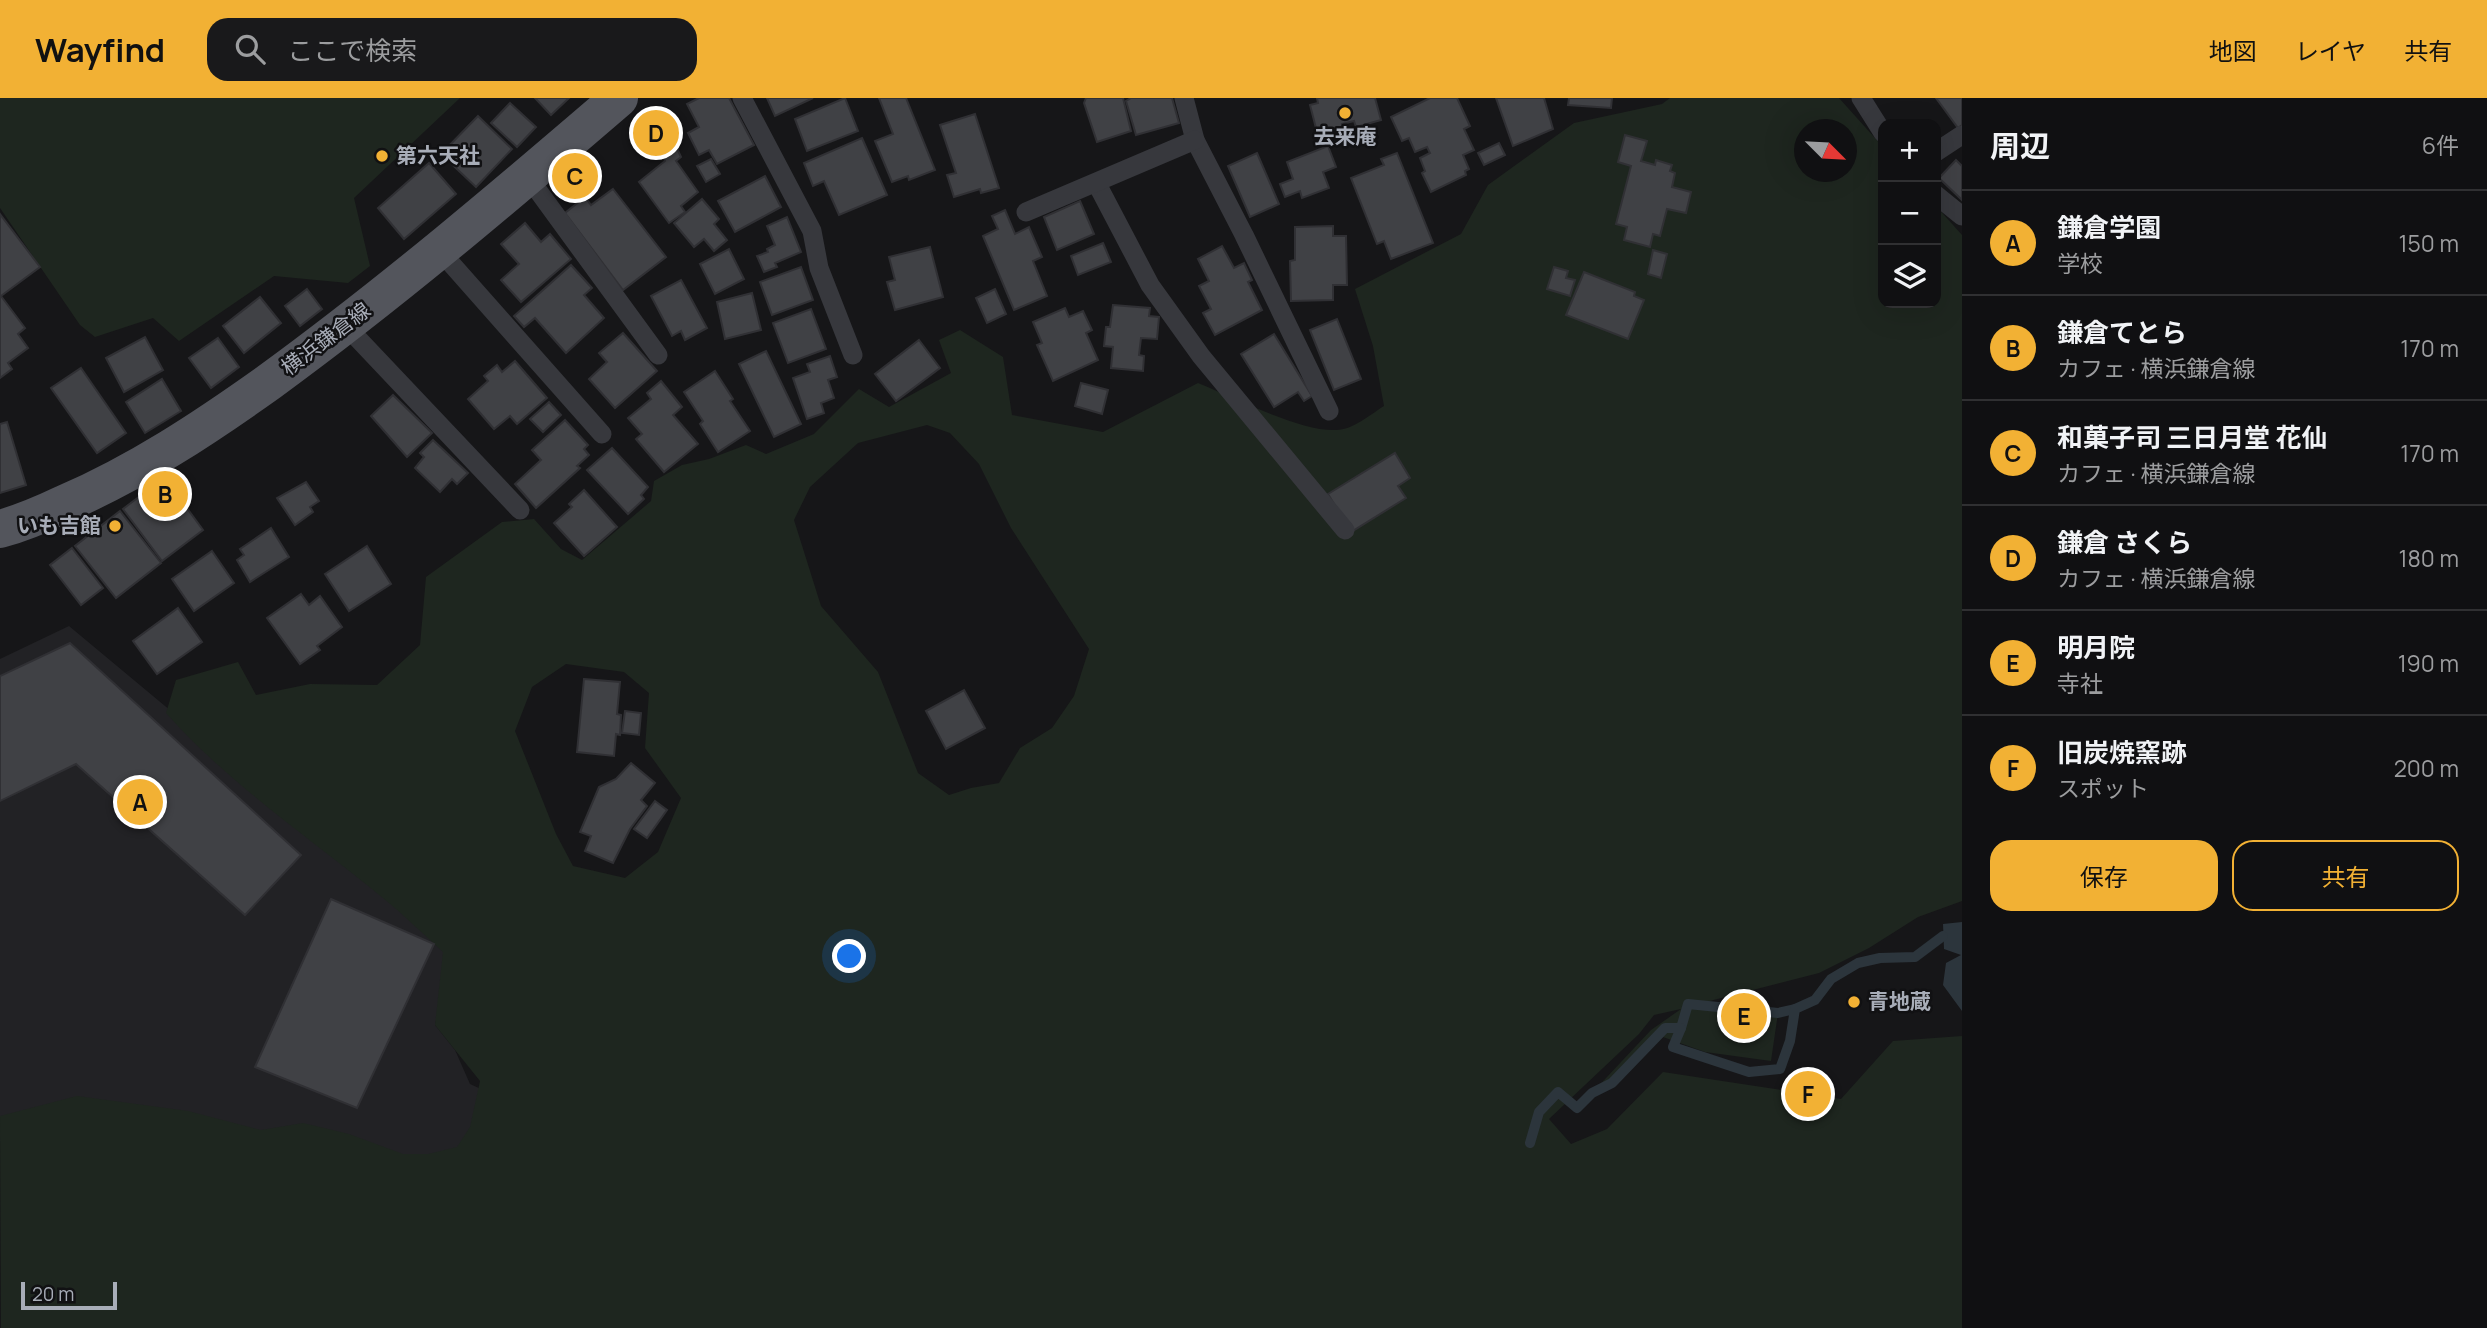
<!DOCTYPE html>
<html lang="ja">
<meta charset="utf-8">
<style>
body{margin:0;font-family:Manrope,"Noto Sans JP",sans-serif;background:#19191b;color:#f1f3f6}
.controls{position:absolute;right:21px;top:21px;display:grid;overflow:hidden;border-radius:14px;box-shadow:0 7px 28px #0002}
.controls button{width:63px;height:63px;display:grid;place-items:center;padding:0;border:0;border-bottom:2px solid #303032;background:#101012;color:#f1f3f6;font:35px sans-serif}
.compass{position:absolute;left:1794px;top:21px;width:63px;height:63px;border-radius:50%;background:#101012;box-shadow:0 7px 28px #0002;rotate:114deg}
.scale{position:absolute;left:21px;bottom:18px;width:96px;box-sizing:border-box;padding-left:7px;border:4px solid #a8adb8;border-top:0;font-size:19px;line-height:24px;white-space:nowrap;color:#a8adb8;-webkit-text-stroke:5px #111113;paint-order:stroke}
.you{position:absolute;left:850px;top:859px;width:24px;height:24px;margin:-18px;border:5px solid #fff;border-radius:50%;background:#1a73e8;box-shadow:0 0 0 10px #1a73e833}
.badge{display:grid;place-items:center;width:46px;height:46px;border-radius:50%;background:#f2b134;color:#111;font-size:23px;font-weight:700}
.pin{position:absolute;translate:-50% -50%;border:4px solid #fff;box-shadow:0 2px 7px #0006}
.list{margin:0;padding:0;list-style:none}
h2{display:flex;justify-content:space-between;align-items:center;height:91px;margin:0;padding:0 28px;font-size:30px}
h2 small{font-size:23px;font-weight:400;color:#9c9d9f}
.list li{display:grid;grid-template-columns:46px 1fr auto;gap:21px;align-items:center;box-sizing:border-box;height:105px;padding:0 28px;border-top:2px solid #303032}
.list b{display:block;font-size:26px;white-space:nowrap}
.list p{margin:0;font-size:23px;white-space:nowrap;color:#9c9d9f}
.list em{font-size:23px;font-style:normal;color:#9c9d9f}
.actions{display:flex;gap:14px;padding:21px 28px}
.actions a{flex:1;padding:16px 0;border:2px solid #f2b134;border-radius:21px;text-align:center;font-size:24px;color:#f2b134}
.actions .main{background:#f2b134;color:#111}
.icon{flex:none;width:38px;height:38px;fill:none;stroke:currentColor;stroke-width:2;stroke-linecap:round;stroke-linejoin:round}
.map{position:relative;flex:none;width:1962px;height:1230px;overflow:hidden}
header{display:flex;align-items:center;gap:42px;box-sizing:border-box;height:98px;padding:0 35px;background:#f2b134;color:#111}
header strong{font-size:33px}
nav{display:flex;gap:38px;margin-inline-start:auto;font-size:24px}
.search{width:490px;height:63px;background:#19191b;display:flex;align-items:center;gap:18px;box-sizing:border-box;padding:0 24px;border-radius:21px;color:#9c9d9f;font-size:26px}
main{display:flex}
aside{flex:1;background:#101012}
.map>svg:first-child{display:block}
</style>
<header>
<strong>Wayfind</strong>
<div class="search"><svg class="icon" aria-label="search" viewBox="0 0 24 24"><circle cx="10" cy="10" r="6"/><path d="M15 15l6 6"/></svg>ここで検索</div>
<nav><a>地図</a><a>レイヤ</a><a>共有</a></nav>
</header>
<main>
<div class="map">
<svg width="1962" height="1230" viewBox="0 0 1962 1230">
<rect width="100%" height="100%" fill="#161618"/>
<!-- built -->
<polygon fill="#222225" points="69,528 453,848 435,927 455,952 470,986 537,1017 492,1119 0,1043 0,561"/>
<!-- green -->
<g fill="#1e261f" fill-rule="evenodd">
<polygon points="0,0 460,0 354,100 370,168 348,185 274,178 179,243 153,220 95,239 80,227 0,110"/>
<path d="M1670,0H1839L1883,49V205H1936V108L1962,137V803L1918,819L1869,850L1819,875L1698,906L1778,915L1771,963L1705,954L1663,939L1612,985L1592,995L1651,932L1681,911L1654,917L1639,936L1549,1021L1571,1046L1607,1031L1663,974L1841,1001L1893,943L1962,938V1230H1L0,1018L77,998L188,1013L261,1032L303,1025L349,1036L403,1056H428L457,1049L470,1029L480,983L435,927L443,854C423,836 404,817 383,800C309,739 229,686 166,615L176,582L238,564L256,597L310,586L377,587L420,547L426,479L502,424L534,421L561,451L582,462L651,403L654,383L682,367L709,361L746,347L766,356L814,336L859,291L889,309L951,275L939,242L960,232L1003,259L1012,317L1103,334L1198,285C1232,299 1302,334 1336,332C1353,332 1371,316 1384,308L1373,248L1355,191L1461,136L1488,87L1574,25L1662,6ZM1804,32H1846V74H1804ZM927,327L950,335L979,366L1011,430L1089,551L1074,598L1052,630L1020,650L999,685L971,690L949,697L918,675L878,574L821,508L794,422L810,389L858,345ZM566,566L624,574L649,595L645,650L681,700L658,754L625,780L573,768L556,736L515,633L532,589Z"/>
</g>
<!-- water -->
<polygon fill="#2c353c" points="1962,824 1962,913 1943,887 1946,865 1961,857 1944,851 1943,826"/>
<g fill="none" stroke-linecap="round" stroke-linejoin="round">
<!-- stream -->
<g stroke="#2c353c" stroke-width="10">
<polyline points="1681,930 1688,906 1778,915 1795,911"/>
<polyline points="1530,1045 1539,1014 1558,994 1577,1010 1592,995 1612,985 1665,930 1681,930 1673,949 1749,974 1780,971 1790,943 1795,911 1815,902 1831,881 1858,865 1880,860 1915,859 1943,838"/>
</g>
</g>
<!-- building -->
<g fill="#404145" stroke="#303034" stroke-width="2">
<polygon points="535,0 569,0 551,17"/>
<polygon points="699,0 729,0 754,47 717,66 709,52 699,57 688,35 699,29 687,6"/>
<polygon points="767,0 813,0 775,18"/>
<polygon points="845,0 858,33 807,53 795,21"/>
<polygon points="879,0 906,0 935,72 909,82 908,78 892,84 875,43 893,36"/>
<polygon points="1086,0 1123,0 1131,33 1097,44 1084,5"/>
<polygon points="1131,0 1172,0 1179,25 1136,37 1126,3"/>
<polygon points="1317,0 1375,0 1381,22 1356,29 1354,23 1342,26 1343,31 1318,38 1310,7 1318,5"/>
<polygon points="1457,0 1470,28 1464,31 1474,52 1463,57 1469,71 1465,73 1466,77 1431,94 1422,75 1425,73 1420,60 1430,55 1427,49 1415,54 1409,40 1402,43 1391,19 1430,0"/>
<polygon points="1496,0 1544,0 1553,31 1513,48"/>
<polygon points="1569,0 1612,0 1611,10 1568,7"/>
<polygon points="1936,0 1962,0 1962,27 1958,30"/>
<polygon points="510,5 536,29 517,49 491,25"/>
<polygon points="975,16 999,90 981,95 980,91 954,99 947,77 956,75 940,27"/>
<polygon points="478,18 512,51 476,89 441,56"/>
<polygon points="663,19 675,43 650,55 638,31"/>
<polygon points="1625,37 1647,43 1641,63 1655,67 1656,62 1672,67 1670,73 1675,75 1672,89 1691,94 1686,115 1667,111 1660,138 1653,136 1650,149 1624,142 1627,129 1616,126 1631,68 1618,64"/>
<polygon points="862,40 887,97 839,117 824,83 813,88 804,65"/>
<polygon points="1499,45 1505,57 1484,67 1478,55"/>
<polygon points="675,46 681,59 676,63 698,94 681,108 685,114 669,125 639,84 665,63 661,53"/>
<polygon points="1328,48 1336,69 1323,74 1329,90 1302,100 1300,93 1285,99 1280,86 1293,81 1287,64"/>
<polygon points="1257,55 1279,106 1250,119 1228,68"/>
<polygon points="1397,55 1433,145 1391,161 1384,143 1377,146 1351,80 1384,67 1381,61"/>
<polygon points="711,61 720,76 706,84 697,68"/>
<polygon points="1956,62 1962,68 1962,102 1939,80"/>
<polygon points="429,65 456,96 404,141 378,110"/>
<polygon points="765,78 781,109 735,134 718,103"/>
<polygon points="613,91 666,159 623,192 565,115 585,99 591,107"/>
<polygon points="702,101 719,121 714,126 727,142 714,153 704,141 694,149 674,125"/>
<polygon points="1080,103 1094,136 1057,152 1044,119"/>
<polygon points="1005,112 1015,136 1029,129 1042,159 1033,163 1047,198 1014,212 983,138 998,131 992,118"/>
<polygon points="0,116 40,169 1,198 25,230 18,236 28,250 8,265 12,271 0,280"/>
<polygon points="787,119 801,154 775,165 777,169 764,174 757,158 768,154 767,151 775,147 767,128"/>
<polygon points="525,125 541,144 550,136 571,161 521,204 501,182 519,166 501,146"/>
<polygon points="1333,128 1333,138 1346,138 1347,187 1333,187 1333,202 1291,203 1290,163 1295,162 1295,129"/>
<polygon points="1103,145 1111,164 1078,177 1071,158"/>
<polygon points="1222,148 1234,170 1244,165 1252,182 1248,184 1262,212 1215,237 1203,215 1211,211 1199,188 1209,183 1198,161"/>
<polygon points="930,149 943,199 895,212 887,184 895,182 889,159"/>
<polygon points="729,151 744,181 715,196 700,166"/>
<polygon points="1653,152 1667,156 1661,180 1648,176"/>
<polygon points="571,167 592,190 584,197 604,220 566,255 535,220 524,229 514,218"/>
<polygon points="801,169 813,202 772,217 760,184"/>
<polygon points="1554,169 1568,173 1566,180 1575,182 1570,198 1547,191"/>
<polygon points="1584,174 1635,194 1634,198 1644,202 1628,241 1566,217"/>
<polygon points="681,182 707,230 685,242 681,233 672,238 651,198"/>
<polygon points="307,191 322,211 300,228 285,208"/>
<polygon points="995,191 1006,216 987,225 976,200"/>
<polygon points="752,195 761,232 725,241 717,204"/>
<polygon points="260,199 281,225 244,255 223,228"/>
<polygon points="1113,207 1150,210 1149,218 1159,219 1157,241 1141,240 1139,257 1144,258 1143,273 1111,270 1113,249 1104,248 1106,229 1110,229"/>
<polygon points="1065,210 1069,219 1083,213 1092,232 1086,235 1098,262 1053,283 1037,247 1042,245 1033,224"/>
<polygon points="811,211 826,251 788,265 773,225"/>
<polygon points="1337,221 1361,281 1334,292 1310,232"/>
<polygon points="623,235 657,273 615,310 589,281 607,264 599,255"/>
<polygon points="1274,236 1312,298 1304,303 1298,294 1274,309 1241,256"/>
<polygon points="145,239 163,272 124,294 106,260"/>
<polygon points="218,240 239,269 211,290 189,260"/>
<polygon points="919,242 940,270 896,303 875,276"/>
<polygon points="766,253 801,326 774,339 739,266"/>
<polygon points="830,258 837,279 828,282 834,300 821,305 824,315 807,321 793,280 810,274 807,266"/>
<polygon points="515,263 547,300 517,326 510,318 494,331 468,301 488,283 484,278 497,267 502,274"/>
<polygon points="81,270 126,335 97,355 51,290"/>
<polygon points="715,273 733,301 730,303 750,333 718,354 700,326 703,323 684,294"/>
<polygon points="162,281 181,313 145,335 126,304"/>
<polygon points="661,283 682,309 673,317 698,346 664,374 636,341 642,336 628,320 651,301 647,295"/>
<polygon points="1081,285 1108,292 1102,316 1075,308"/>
<polygon points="393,297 432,335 407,359 371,318"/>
<polygon points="549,304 561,317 543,334 530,321"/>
<polygon points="565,322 588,347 584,351 589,357 577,368 580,370 536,410 515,386 541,362 532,352"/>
<polygon points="7,324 26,387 0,395 0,326"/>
<polygon points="433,342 468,375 457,386 452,381 440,394 415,370 424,359 420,355"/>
<polygon points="612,350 648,389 641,397 644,401 628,416 587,372"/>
<polygon points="1395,355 1410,380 1398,388 1406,400 1351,434 1328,396"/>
<polygon points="167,383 203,432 162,463 123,411 140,398 143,401"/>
<polygon points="306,384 319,403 310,409 313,414 295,427 277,400"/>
<polygon points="584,392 617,429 584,458 554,425 572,409 569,406"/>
<polygon points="120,413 161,465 116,500 75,448"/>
<polygon points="271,430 289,459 250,484 237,462 244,457 240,451"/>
<polygon points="367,448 391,486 349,513 325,476"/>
<polygon points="72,450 103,490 81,507 50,467"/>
<polygon points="212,453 234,485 194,513 172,481"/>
<polygon points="301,496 309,507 320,498 342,529 317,548 320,552 300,566 267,520"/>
<polygon points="178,510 202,544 157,576 133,543"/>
<polygon points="70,545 301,757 245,817 76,666 0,703 0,578"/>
<polygon points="584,581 620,584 617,616 621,617 620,637 616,636 614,658 577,654"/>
<polygon points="964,592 985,630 946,651 926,613"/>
<polygon points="625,613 641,615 639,637 622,635"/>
<polygon points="631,665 655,685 641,702 647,708 630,731 613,765 585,753 591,738 580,734 599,689 616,681"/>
<polygon points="655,703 667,712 647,740 634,731"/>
<polygon points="331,801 434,846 357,1010 255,969"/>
</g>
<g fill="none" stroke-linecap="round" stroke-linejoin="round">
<!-- lane -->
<g stroke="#37383d" stroke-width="19">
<polyline points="742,0 812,133 819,170 853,257"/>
<polyline points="1184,0 1195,42 1244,137 1329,313"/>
<polyline points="1861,0 1883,35"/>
<polyline points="1936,54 1962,37"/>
<polyline points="528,79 658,257"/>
<polyline points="1097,86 1150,187 1201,258 1345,432"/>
<polyline points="1936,97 1962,118"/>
<polyline points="1026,114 1195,42"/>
<polyline points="440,153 602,336"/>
<polyline points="345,227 520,412"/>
</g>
<!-- primary -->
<path stroke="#53555c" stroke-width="38" d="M0,431C22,425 43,416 64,406C138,374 203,331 269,284C391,195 505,98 619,0"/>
</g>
<!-- markers -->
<g fill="#f2b134" stroke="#111113" stroke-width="2.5">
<circle cx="1345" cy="15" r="7"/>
<circle cx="382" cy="58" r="7"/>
<circle cx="115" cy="428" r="7"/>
<circle cx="1854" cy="904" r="7"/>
</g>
<g text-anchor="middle" stroke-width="5" stroke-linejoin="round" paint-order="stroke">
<!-- poi labels -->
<g font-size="21" font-weight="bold" fill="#a8adb8" stroke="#111113" text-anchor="start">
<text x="1345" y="46" text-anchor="middle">去来庵</text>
<text x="396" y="65">第六天社</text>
<text x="101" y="435" text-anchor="end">いも吉館</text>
<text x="1868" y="911">青地蔵</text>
</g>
<!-- street labels -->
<g font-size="21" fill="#a8adb8" stroke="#111113">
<text transform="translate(326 241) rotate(-37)" y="7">横浜鎌倉線</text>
</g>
</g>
</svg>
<div class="controls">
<button>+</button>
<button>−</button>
<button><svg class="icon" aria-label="layers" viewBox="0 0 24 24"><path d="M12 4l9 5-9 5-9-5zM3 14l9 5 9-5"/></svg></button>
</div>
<svg class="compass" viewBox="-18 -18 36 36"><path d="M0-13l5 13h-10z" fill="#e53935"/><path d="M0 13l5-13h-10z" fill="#9c9d9f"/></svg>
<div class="scale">20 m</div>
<div class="you"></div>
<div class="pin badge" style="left:140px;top:704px">A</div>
<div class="pin badge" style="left:165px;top:396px">B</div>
<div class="pin badge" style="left:575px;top:78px">C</div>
<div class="pin badge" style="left:656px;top:35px">D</div>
<div class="pin badge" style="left:1744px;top:918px">E</div>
<div class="pin badge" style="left:1808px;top:996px">F</div>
</div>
<aside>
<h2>周辺<small>6件</small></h2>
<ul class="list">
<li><span class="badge">A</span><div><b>鎌倉学園</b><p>学校</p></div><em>150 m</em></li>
<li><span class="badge">B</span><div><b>鎌倉てとら</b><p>カフェ · 横浜鎌倉線</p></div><em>170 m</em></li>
<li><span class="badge">C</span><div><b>和菓子司 三日月堂 花仙</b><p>カフェ · 横浜鎌倉線</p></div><em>170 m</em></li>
<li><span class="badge">D</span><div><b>鎌倉 さくら</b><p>カフェ · 横浜鎌倉線</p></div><em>180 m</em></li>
<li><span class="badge">E</span><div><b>明月院</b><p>寺社</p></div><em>190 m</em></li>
<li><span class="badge">F</span><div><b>旧炭焼窯跡</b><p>スポット</p></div><em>200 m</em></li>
</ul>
<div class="actions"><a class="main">保存</a><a>共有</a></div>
</aside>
</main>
